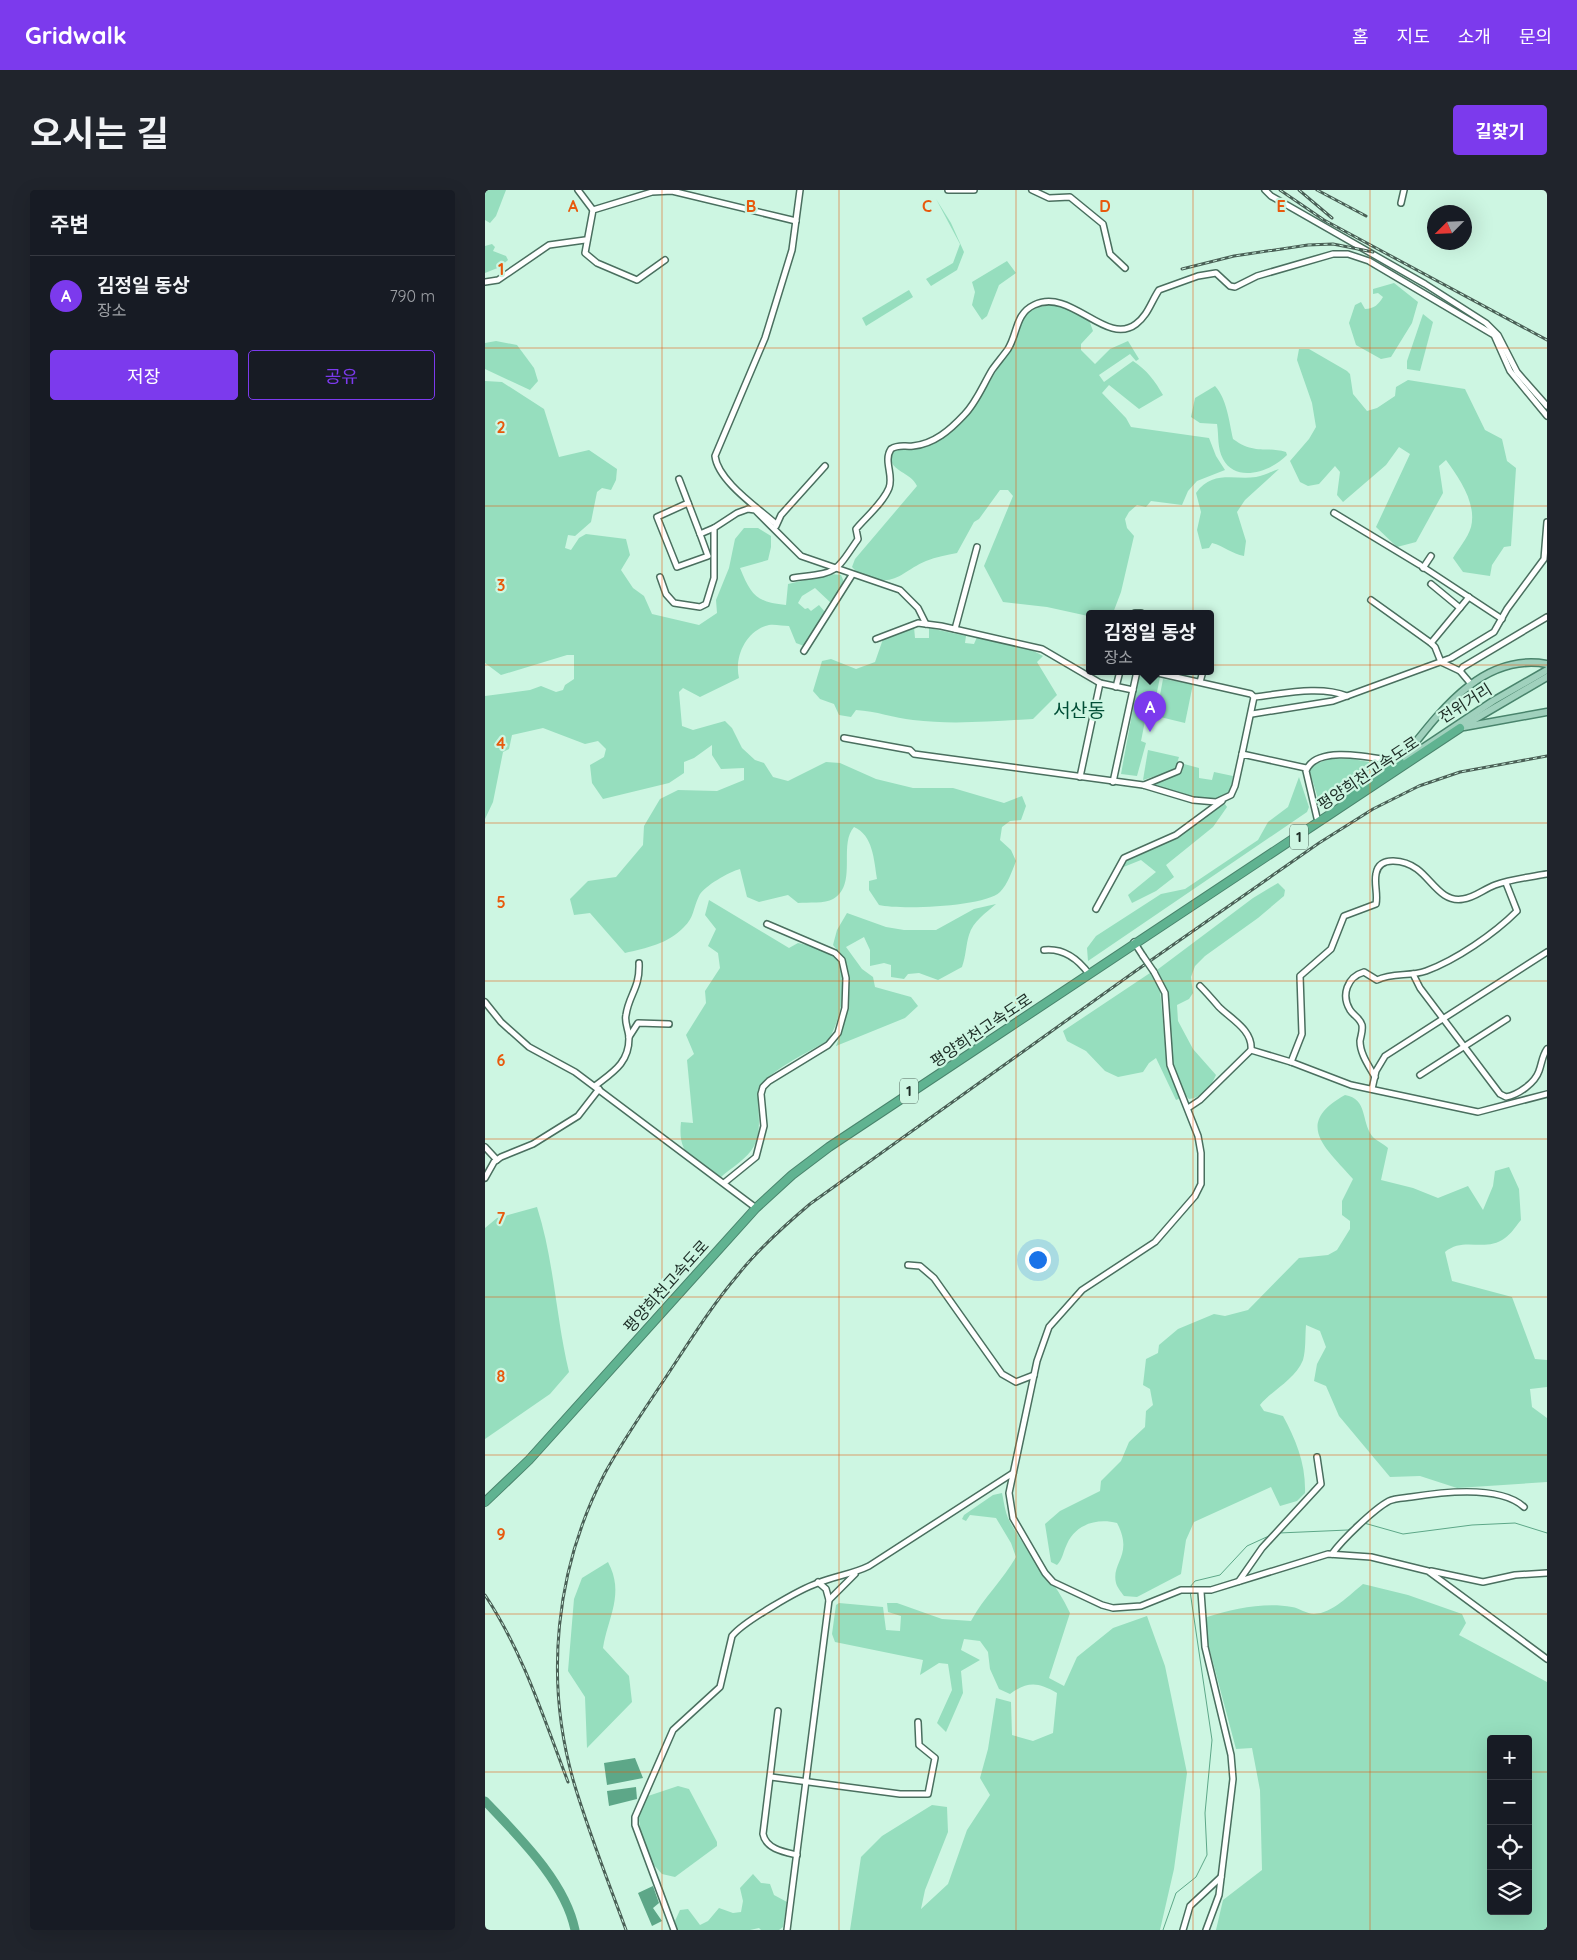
<!DOCTYPE html>
<html lang="ko">
<meta charset="utf-8">
<style>
body{margin:0;font-family:Quicksand,"Noto Sans KR",sans-serif;background:#20242c;color:#f1f3f6}
.controls{position:absolute;right:15px;bottom:15px;display:grid;overflow:hidden;border-radius:5px;box-shadow:0 5px 20px #0002}
.controls button{width:45px;height:45px;display:grid;place-items:center;padding:0;border:0;border-bottom:1px solid #363941;background:#171b24;color:#f1f3f6;font:25px sans-serif}
.compass{position:absolute;left:942px;top:15px;width:45px;height:45px;border-radius:50%;background:#171b24;box-shadow:0 5px 20px #0002;rotate:246deg}
.you{position:absolute;left:552px;top:1069px;width:18px;height:18px;margin:-12px;border:4px solid #fff;border-radius:50%;background:#1a73e8;box-shadow:0 0 0 8px #1a73e833}
.badge{display:grid;place-items:center;width:32px;height:32px;border-radius:50%;background:#7c3aed;color:#fff;font-size:16px;font-weight:700}
.pin{position:absolute;translate:-50% -41px;filter:drop-shadow(0 1px 2px #0008)}
.pin::after{content:'';position:absolute;top:26px;width:18px;height:15px;background:inherit;clip-path:polygon(0 0,100% 0,50% 100%)}
.popup{position:absolute;left:601px;top:420px;width:128px;height:65px;box-sizing:border-box;display:grid;place-content:center;border-radius:5px;background:#171b24;filter:drop-shadow(0 1px 4px #0005);font-size:16px;white-space:nowrap;color:#9ea1a6}
.popup b{font-size:19px;color:#f1f3f6}
.popup::after{content:'';position:absolute;left:50%;top:100%;margin-left:-10px;border:10px solid transparent;border-top-color:#171b24}
.list{margin:0;padding:0;list-style:none}
h2{display:flex;justify-content:space-between;align-items:center;height:65px;margin:0;padding:0 20px;font-size:21px}
h2 small{font-size:16px;font-weight:400;color:#9ea1a6}
.list li{display:grid;grid-template-columns:32px 1fr auto;gap:15px;align-items:center;box-sizing:border-box;height:80px;padding:0 20px;border-top:1px solid #363941}
.list b{display:block;font-size:19px;white-space:nowrap}
.list p{margin:0;font-size:16px;white-space:nowrap;color:#9ea1a6}
.list em{font-size:16px;font-style:normal;color:#9ea1a6}
.actions{display:flex;gap:10px;padding:15px 20px}
.actions a{flex:1;padding:11px 0;border:1px solid #7c3aed;border-radius:5px;text-align:center;font-size:18px;color:#7c3aed}
.actions .main{background:#7c3aed;color:#fff}
.icon{flex:none;width:28px;height:28px;fill:none;stroke:currentColor;stroke-width:2;stroke-linecap:round;stroke-linejoin:round}
.map{position:relative;flex:none;width:1062px;height:1740px;overflow:hidden;border-radius:5px}
header{display:flex;align-items:center;gap:30px;box-sizing:border-box;height:70px;padding:0 25px;background:#7c3aed;color:#fff}
header strong{font-size:24px}
nav{display:flex;gap:28px;margin-inline-start:auto;font-size:18px}
.intro{display:flex;align-items:center;justify-content:space-between;box-sizing:border-box;height:120px;padding:0 30px}
h1{margin:0;font-size:35px}
.button{padding:12px 22px;border-radius:5px;background:#7c3aed;color:#fff;font-size:18px;font-weight:700}
main{display:flex;gap:30px;padding:0 30px}
aside{flex:1;background:#171b24;border-radius:5px;box-shadow:0 5px 20px #0002}
.map>svg:first-child{display:block}
</style>
<header>
<strong>Gridwalk</strong>
<nav><a>홈</a><a>지도</a><a>소개</a><a>문의</a></nav>
</header>
<div class="intro"><h1>오시는 길</h1><a class="button">길찾기</a></div>
<main>
<aside>
<h2>주변<small></small></h2>
<ul class="list">
<li><span class="badge">A</span><div><b>김정일 동상</b><p>장소</p></div><em>790 m</em></li>
</ul>
<div class="actions"><a class="main">저장</a><a>공유</a></div>
</aside>
<div class="map">
<svg width="1062" height="1740" viewBox="0 0 1062 1740">
<rect width="100%" height="100%" fill="#cdf6e2"/>
<!-- green -->
<g fill="#96debe" fill-rule="evenodd">
<polygon points="0,0 21,0 11,26 5,33 0,30"/>
<polygon points="451,9 466,33 479,62 472,80 446,96 441,89 468,73 475,54"/>
<polygon points="7,54 10,57 8,61 21,66 23,70 15,77 0,83 0,56"/>
<polygon points="522,71 531,83 514,95 502,126 497,130 487,115 490,102 487,92"/>
<path d="M909,93L933,112L927,133L906,167L896,169L871,155L864,133L870,115L876,112L880,119C889,119 894,114 898,107L893,103L888,104V99Z"/>
<polygon points="424,100 428,107 381,136 377,128"/>
<path d="M573,114L604,130L608,141L596,154V160L610,174L625,159L643,151L654,169L651,171L645,164L614,185L619,192L648,171C662,180 670,191 678,205L654,219L624,195L617,203L641,228L646,237L724,248L731,266L740,280L712,291L703,301L697,315L666,311L661,317L652,315L644,322L640,329L642,338L649,346L636,402L628,423H605V426H603L562,417L518,412L499,376L528,306L523,300H515L494,329L489,332L472,363C462,365 451,367 441,371C417,381 411,397 383,387C376,384 372,383 367,377L370,369L432,296C425,281 402,282 406,262L415,259H433L452,251L465,241L483,225L524,161L540,123L549,118Z"/>
<polygon points="938,124 948,132 935,181 922,179 922,171"/>
<polygon points="11,151 32,155 49,178 53,191 45,200 0,179 0,153"/>
<path d="M814,159H824L862,181L865,184L868,204L882,221L892,218L910,206L911,197L923,190L980,199L1000,240L1017,249L1022,271L1031,278L1026,356L1019,357L1007,375L1005,386L978,382L968,368C973,359 983,348 986,337C992,313 974,288 961,270L954,276L958,303L931,352L912,357L891,337L925,264L914,257L901,275L858,312L852,305L855,282L850,276L834,294L823,296L815,292L805,271L824,249L831,237L827,213L812,170Z"/>
<path d="M0,191L17,192L59,219L74,267L104,260L132,279L131,290L126,300L117,298L112,302L106,332L90,346L83,345L80,358L86,360L94,348L101,344L141,349L145,365L136,380L148,398L159,406L167,424L214,435L232,423L231,410L244,378L250,349L259,338H273L286,346V357L283,370L255,378C266,405 271,412 301,415L303,394L346,384L356,385L359,392L346,413L330,398L317,406L313,413L320,419L323,418L326,421L334,415L340,422L319,456L311,453L304,436C298,436 290,434 284,435C261,440 249,467 254,488L215,507L198,498L194,502L197,536L208,540L240,531L247,538L257,558L270,570L279,573L288,587L303,591L341,572L355,573L391,589L428,598H468L519,613L537,606L541,616L536,630L525,631L517,637L515,650L526,660L531,671C527,681 523,694 515,702C500,717 415,720 394,715L384,700V691L392,689C389,670 388,645 369,637C353,655 373,695 348,709C340,714 323,712 313,713L303,705L274,712L262,707L255,679C244,682 219,696 214,706C208,718 209,728 199,737C183,754 161,758 140,763L105,723L89,725L85,709L103,691L131,687L158,655L159,636L175,609L193,600L232,601L259,590V578L236,579L227,565V555L209,568L199,572V583L184,593L118,609L107,593L105,575L119,567L121,559L113,551L100,554L58,538L27,545L24,559L18,562L8,612L0,629V506L45,500L56,496L71,502L78,500L80,495L89,489V465H82L16,485L0,473Z"/>
<path d="M730,196C742,209 744,231 748,249C770,265 780,256 801,262L802,265C787,281 751,294 738,269C732,258 734,246 732,234L715,233L706,227L710,208Z"/>
<path d="M794,279L760,310L752,322L761,351L759,366C747,364 739,356 727,353L724,358L717,359L712,340L716,322L711,303C727,280 749,290 771,287C779,286 787,281 794,279Z"/>
<path d="M429,437L430,448H444V438L481,446L480,453L489,454L492,447L543,458L558,466L552,472L572,505L548,529C509,531 468,535 428,530C409,528 391,521 371,520L366,527L354,525L349,514L335,509L328,501L337,471L346,469L371,479L390,472L398,449Z"/>
<polygon points="660,484 675,487 666,532 660,531 656,551 661,553 652,586 636,584 654,486"/>
<polygon points="678,489 708,494 700,533 671,526"/>
<polygon points="663,560 694,567 690,580 658,590"/>
<polygon points="844,569 867,569 890,573 889,577 839,611 834,612 824,579 831,574"/>
<path d="M699,574L714,578V588L727,590L729,582L748,586C747,593 746,602 739,607C724,615 683,600 668,594L697,582Z"/>
<polygon points="814,587 824,617 822,622 603,771 602,758 611,746 676,704 700,699 773,650 783,632 803,617"/>
<polygon points="740,614 742,617 728,637 681,675 689,687 671,701 647,713 643,705 671,682 656,670 636,678 641,669 688,648"/>
<path d="M793,693L800,700L799,706L773,728L720,766L710,776L706,787L708,803L704,809L692,815L693,831L708,859L731,885C725,898 719,907 704,909L700,905L688,874L681,799L672,780L768,708Z"/>
<path d="M224,710L304,758L313,753C326,756 347,759 355,772C365,787 354,838 342,851C324,862 287,879 276,896C268,907 280,936 269,956C263,968 246,978 236,987C210,970 192,967 196,932L208,933L202,870L209,864L201,845L221,813L220,801L235,778L233,763L223,756L231,739L220,725Z"/>
<path d="M511,714C501,723 488,731 484,745C481,754 481,766 477,777L453,790L434,783L423,784L419,789L406,787V775L399,773L385,776V760L379,747L361,757L377,779L388,787L390,797L426,807L433,816L420,828L351,856C361,831 370,797 360,771C358,765 352,760 348,755L352,740L362,723L401,737L419,740H451L489,719Z"/>
<polygon points="665,783 675,800 682,874 696,908 691,910 671,868 664,873 658,882 633,887 620,881 601,861 582,851 578,841"/>
<path d="M860,905C883,909 876,931 887,946C890,950 899,954 903,958L896,990L928,998L953,1008L983,996L998,1020L1008,996L1010,981L1024,977L1034,999L1036,1030C1031,1036 1026,1044 1020,1048C1000,1063 979,1046 960,1062L967,1091L1027,1107L1050,1169L1062,1170V1197L1045,1199L1047,1217L1062,1228V1292L972,1298L935,1286L905,1287L854,1226L841,1196L829,1191L832,1174L841,1157L835,1141L821,1135C820,1146 821,1160 818,1170C810,1190 787,1200 775,1215L779,1221L798,1226C811,1250 821,1274 820,1303L812,1311L795,1316L786,1297L709,1332L701,1350L696,1384L652,1407L639,1406C636,1402 632,1397 631,1393C626,1372 649,1365 632,1333C612,1328 591,1334 582,1354C578,1362 578,1369 572,1375L566,1372L560,1334L575,1321L615,1301L616,1291L636,1271L644,1252L660,1237L661,1221L668,1215L665,1199L658,1195L661,1169L673,1163L674,1155L693,1139L729,1124L740,1126L763,1120L814,1068L843,1065L852,1060L865,1039V1031L857,1025V1011L868,989C841,958 808,934 860,905Z"/>
<path d="M52,1017C69,1070 71,1128 84,1182L65,1204L0,1249V1038L12,1028Z"/>
<path d="M517,1303C519,1312 520,1322 524,1330C541,1363 570,1389 585,1423L564,1488L579,1496L592,1467L628,1438L662,1426L680,1476L702,1583L689,1679L675,1740H365L376,1667L397,1646L447,1615L462,1617L463,1642L440,1700L436,1719L463,1694L482,1640L505,1605L495,1588L503,1559L511,1508L526,1512L527,1545L548,1551L568,1543L572,1503C553,1492 543,1491 525,1504L514,1499L505,1479L503,1462L495,1451L479,1449L476,1460L495,1470L476,1481L478,1503L461,1542L452,1533L467,1500L463,1474L454,1473L435,1485L438,1470L350,1452L347,1444L351,1415L354,1413L398,1417L401,1440L415,1441L416,1426L403,1422L402,1413H412L457,1429L486,1431C499,1407 518,1390 531,1367L526,1353L511,1328L485,1325L481,1331L477,1329L479,1325L508,1305Z"/>
<path d="M123,1372C140,1404 123,1427 118,1458L144,1486L147,1512L102,1558L100,1507L83,1481L89,1409L97,1388Z"/>
<path d="M878,1394L923,1405L977,1424L981,1433L974,1445L1062,1492V1740H731L738,1710L777,1680L775,1600L767,1558L751,1559L721,1446L722,1427C748,1419 779,1412 807,1417C814,1418 822,1424 829,1424C848,1423 864,1405 878,1394ZM1006,1549H1043V1721H1006Z"/>
<polygon points="193,1596 204,1599 232,1652 232,1656 190,1687 177,1684 167,1673 156,1644 153,1623 163,1606"/>
<polygon points="268,1684 276,1693 285,1694 289,1705 302,1712 298,1737 294,1740 276,1740 274,1738 265,1740 192,1740 190,1731 195,1720 203,1719 215,1735 223,1731 234,1718 248,1723 256,1722 258,1711 255,1698"/>
</g>
<!-- water -->
<g fill="#5da788">
<polygon points="150,1568 158,1588 122,1595 119,1573"/>
<polygon points="151,1597 152,1609 124,1616 122,1601"/>
<polygon points="168,1696 174,1713 168,1718 177,1731 167,1736 153,1703"/>
</g>
<g fill="none" stroke-linecap="round" stroke-linejoin="round">
<!-- stream -->
<g stroke="#5da788" stroke-width="1">
<polyline points="879,1333 918,1344 987,1335 1030,1333 1062,1343"/>
<polyline points="794,1343 863,1340 873,1333"/>
<polyline points="705,1397 710,1391 735,1385 762,1356 786,1345"/>
<polyline points="678,1740 691,1703 711,1687 722,1665 720,1623 727,1550 705,1401"/>
</g>
<!-- river -->
<path stroke="#5da788" stroke-width="9" d="M0,1611C33,1646 80,1691 90,1740"/>
<!-- minor casing -->
<g stroke="#4a6f5f" stroke-width="8">
<g id="minor">
<polyline points="93,0 108,20"/>
<polyline points="463,0 489,0"/>
<polyline points="547,0 564,8 585,7 618,34 625,64 640,78"/>
<polyline points="780,0 786,6 940,94 1001,133 1013,145 1032,182 1062,216"/>
<polyline points="916,13 919,0"/>
<polyline points="180,70 152,90 112,73 100,63 108,20 167,2 187,1 311,31"/>
<polyline points="0,92 13,90 64,55 100,50"/>
<polyline points="194,289 215,344"/>
<polyline points="203,313 172,327 192,377 223,366 215,344 229,338"/>
<polyline points="849,323 935,375 1017,429"/>
<path d="M291,334C272,317 233,291 230,266L280,148L307,60L315,0"/>
<polyline points="291,336 296,325 340,276"/>
<polyline points="938,378 946,366"/>
<polyline points="175,387 181,404 189,413 215,417 221,414 229,388 229,338 252,323 263,319 270,320 316,366 415,400 433,418 441,434"/>
<path d="M308,388C352,382 348,386 373,349L371,339C381,327 398,313 404,298C409,285 398,271 406,259C414,254 420,257 428,256C449,254 465,240 479,225C491,213 498,195 507,180C512,173 518,166 523,159C533,143 530,124 549,115C586,97 621,157 651,134C663,125 666,112 674,100L713,86L731,83L745,96L750,97L772,86L848,64H863L884,71L1009,145L1025,181L1062,226"/>
<polyline points="946,394 975,418"/>
<polyline points="886,410 946,453 950,457 956,472 975,481"/>
<polyline points="650,423 656,423"/>
<polyline points="470,439 492,357"/>
<polyline points="391,449 433,433 456,436 557,459 615,493 648,500"/>
<polyline points="946,453 984,407"/>
<polyline points="319,461 367,385"/>
<polyline points="664,481 766,504 769,507 757,564"/>
<polyline points="715,492 718,481"/>
<polyline points="986,494 975,481 978,477 1062,427"/>
<polyline points="631,497 635,481"/>
<path d="M769,507C798,504 834,495 862,506"/>
<polyline points="767,524 848,511 862,506 966,468 1009,442 1022,419 1059,369 1062,332"/>
<polyline points="359,548 425,560 429,564 658,595 708,610 731,612 746,605 750,596 757,564 821,578"/>
<polyline points="595,587 615,493"/>
<polyline points="628,592 652,481"/>
<polyline points="659,595 693,581 695,575"/>
<path d="M832,628L821,581C831,553 892,569 915,572"/>
<polyline points="611,719 639,668 691,645 737,611"/>
<polyline points="649,752 658,766"/>
<path d="M559,760C578,758 593,769 604,784"/>
<polyline points="669,782 680,803 685,875 713,946 716,963 716,994 710,1006 670,1052 597,1100 564,1137 552,1171 524,1303 528,1328 560,1383 568,1392 617,1415 628,1418 656,1416 696,1400 726,1400 843,1364 886,1367 943,1381 1062,1469"/>
<path d="M928,784L935,798L1015,904L1021,907C1033,905 1050,893 1054,881C1057,873 1057,866 1062,859"/>
<polyline points="0,812 16,832 44,857 90,882 271,1018"/>
<polyline points="144,847 153,833 184,834"/>
<polyline points="766,860 806,872 866,895 993,922 1062,904"/>
<path d="M806,872L817,844L815,786L846,759L859,726L891,714C893,704 889,694 891,684C894,664 921,671 932,679C947,690 957,713 978,709C989,708 999,699 1010,695C1026,689 1045,687 1062,684"/>
<polyline points="935,885 1022,829"/>
<path d="M890,887C884,876 875,864 875,851C876,845 878,841 877,835C875,828 869,826 865,820C856,805 862,787 879,782L892,790C908,782 924,787 941,781C971,770 1009,744 1032,721L1021,693"/>
<path d="M110,896C128,882 144,873 144,848C144,841 139,832 141,825C144,804 155,799 154,773"/>
<polyline points="887,899 891,881 900,866 1062,762"/>
<path d="M703,918L715,910L766,860C768,840 746,829 734,817C728,810 722,803 715,796"/>
<polyline points="0,957 12,970"/>
<polyline points="0,988 9,972 16,967 48,954 93,926 114,899"/>
<polyline points="239,993 271,967 279,936 276,904 278,897 284,891 343,855 353,843 360,818 361,788 357,770 350,763 282,734"/>
<polyline points="423,1075 435,1076 449,1088 517,1184 531,1192 549,1185"/>
<path d="M847,1364C857,1350 889,1319 904,1311C910,1308 919,1308 926,1307C957,1302 1015,1295 1039,1317"/>
<polyline points="946,1381 998,1392 1030,1385 1062,1383"/>
<polyline points="754,1391 777,1358 836,1294 832,1267"/>
<polyline points="333,1392 341,1399 344,1410"/>
<polyline points="716,1402 720,1457 746,1565 748,1589 734,1705 721,1740"/>
<path d="M293,1521L278,1644C281,1659 299,1662 312,1665"/>
<polyline points="286,1587 415,1604 443,1604 450,1568 434,1555 433,1532"/>
<path d="M189,1740L150,1635V1627L188,1540L235,1497L247,1446C258,1432 315,1399 333,1393C350,1386 368,1384 384,1376L528,1283"/>
<polyline points="302,1740 344,1410 370,1384"/>
<polyline points="698,1740 705,1716 736,1687"/>
</g>
</g>
<!-- major casing -->
<g stroke="#49846c" stroke-width="9">
<g id="major">
<polyline points="979,537 1062,522"/>
<polyline points="975,538 1062,487"/>
<polyline points="921,569 1008,511 1062,480"/>
<path d="M915,572C952,526 995,462 1062,474"/>
</g>
</g>
<!-- highway casing -->
<g stroke="#49846c" stroke-width="10">
<g id="highway">
<polyline points="863,607 915,572"/>
<polyline points="0,1312 44,1270 271,1018 307,985 344,957 975,538"/>
</g>
</g>
<!-- minor -->
<use href="#minor" stroke="#fff" stroke-width="5"/>
<!-- major -->
<use href="#major" stroke="#a0d1bd" stroke-width="6"/>
<!-- highway -->
<use href="#highway" stroke="#60b391" stroke-width="8"/>
<!-- rail casing -->
<g stroke="#4a6056" stroke-width="3">
<g id="rail">
<polyline points="795,0 839,30 1062,150"/>
<polyline points="814,0 847,28"/>
<polyline points="832,0 881,26"/>
<polyline points="697,79 749,66 823,55 848,54 888,62"/>
<path d="M0,1405C38,1462 59,1529 83,1592"/>
<path d="M141,1740C123,1691 104,1643 89,1593C59,1490 70,1379 120,1283C137,1252 157,1223 177,1193C201,1157 224,1119 252,1086C273,1059 299,1036 325,1014L652,780L834,653L888,619L934,596L975,582L1062,566"/>
</g>
</g>
<!-- rail -->
<use href="#rail" stroke="#cdf6e2" stroke-width="1" stroke-dasharray="4" stroke-linecap="butt"/>
<!-- minor-bridge casing -->
<g stroke="#4a6f5f" stroke-width="8" stroke-linecap="butt">
<polyline id="minor-bridge" points="658,766 669,782"/>
</g>
<!-- minor-bridge -->
<use href="#minor-bridge" stroke="#fff" stroke-width="5"/>
</g>
<!-- grid -->
<path fill="none" stroke="#e8590c" stroke-width="1" stroke-opacity="0.55" d="M177,0V1740M354,0V1740M531,0V1740M708,0V1740M885,0V1740M0,158H1062M0,316H1062M0,475H1062M0,633H1062M0,791H1062M0,949H1062M0,1107H1062M0,1265H1062M0,1424H1062M0,1582H1006M1043,1582H1062"/>
<g text-anchor="middle" stroke-width="4.5" stroke-linejoin="round" paint-order="stroke">
<!-- shield labels -->
<g fill="#cdf6e2" stroke="#52695e" stroke-width="1">
<rect x="805" y="634.5" width="18" height="25" rx="4"/>
<rect x="415" y="888.5" width="18" height="25" rx="4"/>
</g>
<g font-size="15" font-weight="bold" fill="#1d2d26">
<text x="814" y="652">1</text>
<text x="424" y="906">1</text>
</g>
<!-- street labels -->
<g font-size="16" fill="#1d2d26" stroke="#cdf6e2">
<text transform="translate(980 513) rotate(-32)" y="6">전위거리</text>
<text transform="translate(883 583) rotate(-34)" y="6">평양희천고속도로</text>
<text transform="translate(496 840) rotate(-34)" y="6">평양희천고속도로</text>
<text transform="translate(181 1096) rotate(-48)" y="6">평양희천고속도로</text>
</g>
<!-- quarter labels -->
<g font-size="19" fill="#004e36" stroke="#cdf6e2">
<text x="594" y="527">서산동</text>
</g>
</g>
<g font-size="16" text-anchor="middle" font-weight="bold" fill="#e8590c" stroke="#cdf6e2" stroke-width="4.5" stroke-linejoin="round" paint-order="stroke">
<text x="88" y="22">A</text>
<text x="266" y="22">B</text>
<text x="442" y="22">C</text>
<text x="620" y="22">D</text>
<text x="796" y="22">E</text>
<text x="16" y="85">1</text>
<text x="16" y="243">2</text>
<text x="16" y="401">3</text>
<text x="16" y="559">4</text>
<text x="16" y="718">5</text>
<text x="16" y="876">6</text>
<text x="16" y="1034">7</text>
<text x="16" y="1192">8</text>
<text x="16" y="1350">9</text>
</g>
</svg>
<div class="controls">
<button>+</button>
<button>−</button>
<button><svg class="icon" aria-label="locate" viewBox="0 0 24 24"><circle cx="12" cy="12" r="6"/><path d="M12 2v4M12 18v4M2 12h4M18 12h4"/></svg></button>
<button><svg class="icon" aria-label="layers" viewBox="0 0 24 24"><path d="M12 4l9 5-9 5-9-5zM3 14l9 5 9-5"/></svg></button>
</div>
<svg class="compass" viewBox="-18 -18 36 36"><path d="M0-13l5 13h-10z" fill="#e53935"/><path d="M0 13l5-13h-10z" fill="#9ea1a6"/></svg>
<div class="you"></div>
<div class="pin badge" style="left:665px;top:542px">A</div>
<div class="popup"><b>김정일 동상</b>장소</div>
</div>
</main>
